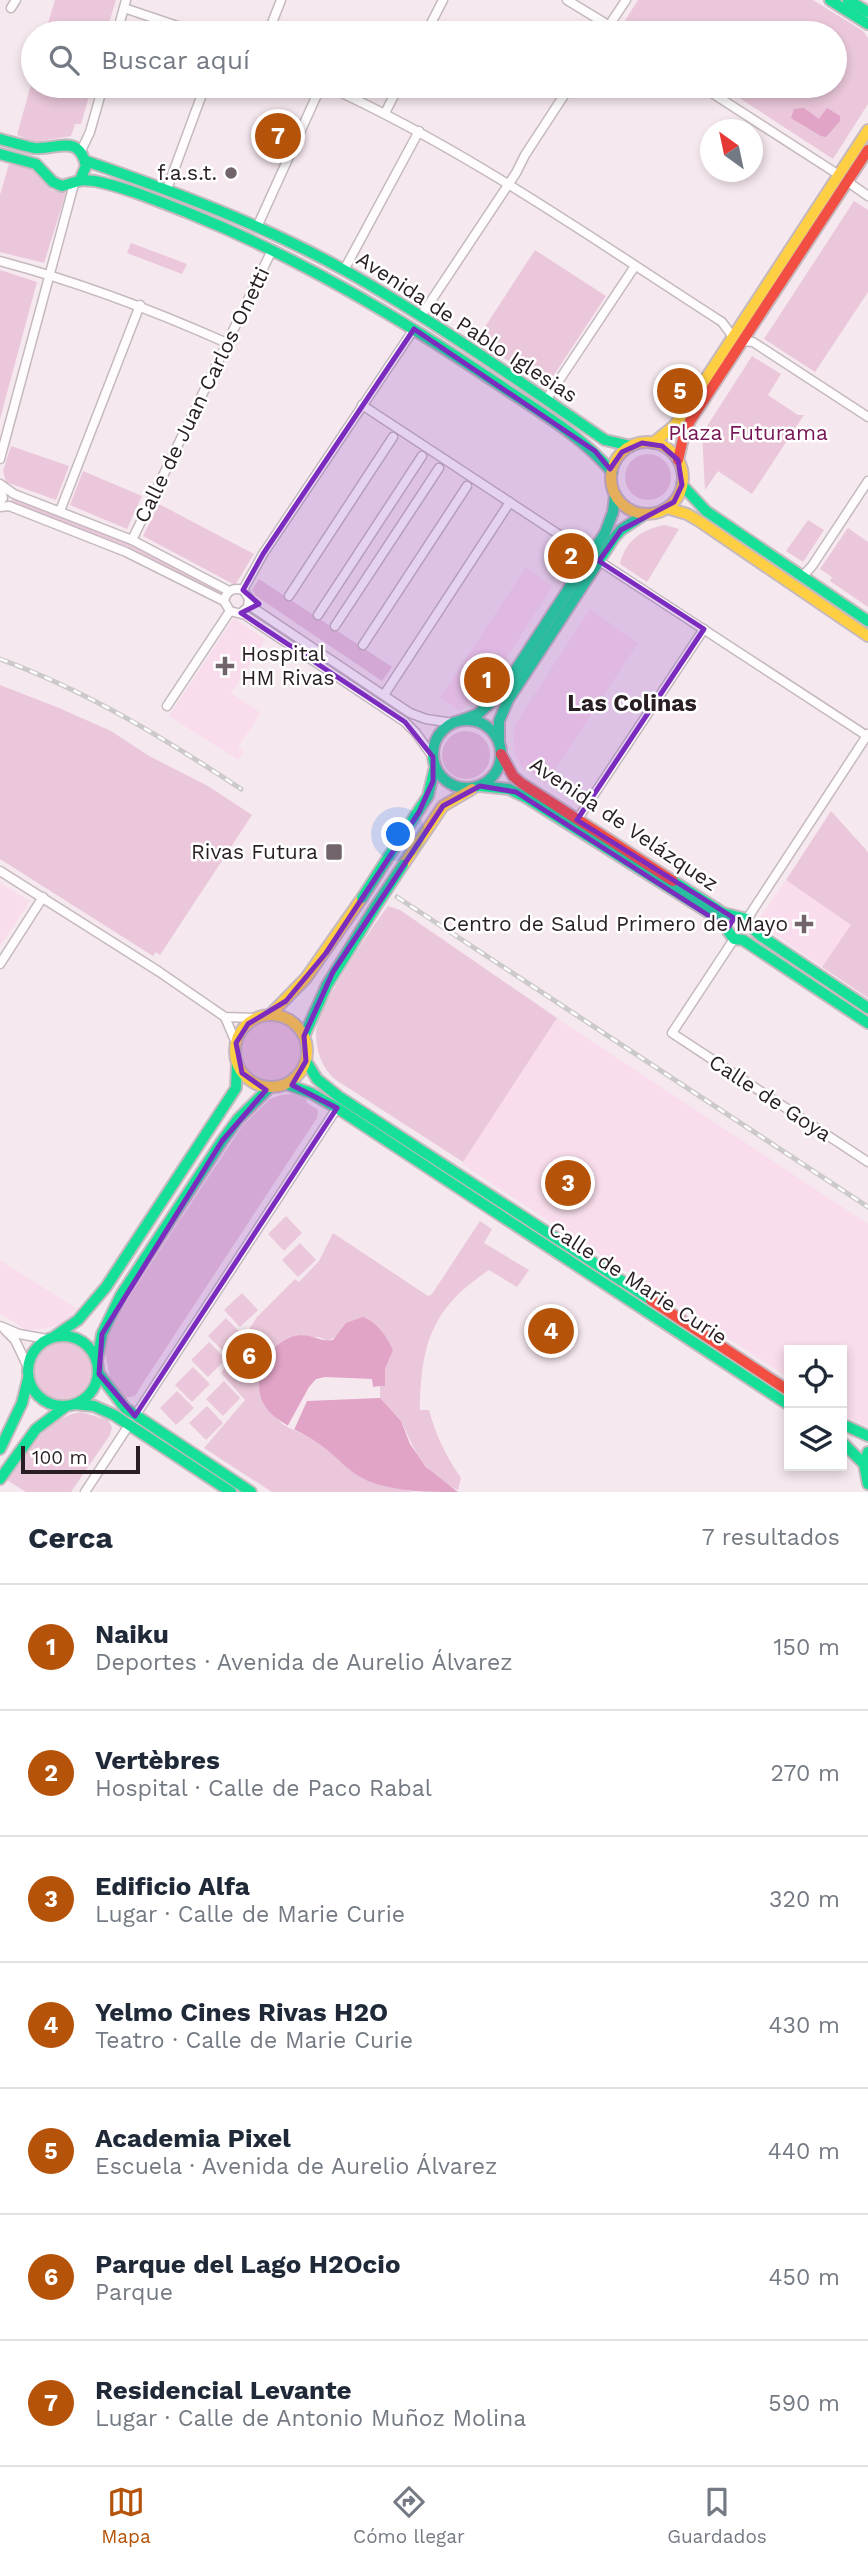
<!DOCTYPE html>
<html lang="es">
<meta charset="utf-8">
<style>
body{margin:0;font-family:"Work Sans",sans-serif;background:#f6f6f7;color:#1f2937}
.controls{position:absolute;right:21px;bottom:21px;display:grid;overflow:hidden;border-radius:0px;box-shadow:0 4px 10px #0003}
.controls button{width:63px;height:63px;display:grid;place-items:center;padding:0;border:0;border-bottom:2px solid #e0e1e3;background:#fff;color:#1f2937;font:35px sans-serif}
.compass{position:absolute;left:700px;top:119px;width:63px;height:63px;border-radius:50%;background:#fff;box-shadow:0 4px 10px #0003;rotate:327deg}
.scale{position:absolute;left:21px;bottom:18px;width:119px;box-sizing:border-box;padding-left:7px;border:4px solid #291e24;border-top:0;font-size:19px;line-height:24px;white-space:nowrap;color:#291e24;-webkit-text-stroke:5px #fff;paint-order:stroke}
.you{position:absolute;left:399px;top:835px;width:24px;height:24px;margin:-18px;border:5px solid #fff;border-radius:50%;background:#1a73e8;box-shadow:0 0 0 10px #1a73e833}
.badge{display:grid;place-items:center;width:46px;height:46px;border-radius:50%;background:#b45309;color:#fff;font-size:23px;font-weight:700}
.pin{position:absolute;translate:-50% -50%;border:4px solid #fff;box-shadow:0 2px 7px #0006}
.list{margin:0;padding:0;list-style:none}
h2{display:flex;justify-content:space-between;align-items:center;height:91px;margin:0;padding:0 28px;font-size:30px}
h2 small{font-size:23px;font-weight:400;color:#747a83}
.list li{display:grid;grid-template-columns:46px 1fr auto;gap:21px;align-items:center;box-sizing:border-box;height:126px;padding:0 28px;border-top:2px solid #e0e1e3}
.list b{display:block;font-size:26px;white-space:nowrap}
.list p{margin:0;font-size:23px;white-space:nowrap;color:#747a83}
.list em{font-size:23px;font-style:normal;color:#747a83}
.icon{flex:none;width:38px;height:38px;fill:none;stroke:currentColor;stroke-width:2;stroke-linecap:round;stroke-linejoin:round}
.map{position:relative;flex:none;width:868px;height:1492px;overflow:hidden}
.search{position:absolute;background:#fff;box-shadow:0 4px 10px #0003;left:21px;right:21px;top:21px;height:77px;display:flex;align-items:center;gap:18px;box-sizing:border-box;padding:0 24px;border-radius:38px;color:#747a83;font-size:26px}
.sheet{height:973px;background:#fff}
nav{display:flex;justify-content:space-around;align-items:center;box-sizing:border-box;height:98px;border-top:2px solid #e0e1e3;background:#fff;font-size:19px;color:#747a83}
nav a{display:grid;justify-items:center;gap:4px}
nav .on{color:#b45309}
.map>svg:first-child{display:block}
</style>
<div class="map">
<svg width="868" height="1492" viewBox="0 0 868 1492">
<rect width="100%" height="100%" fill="#f6e8ef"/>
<!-- built -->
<g fill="#f9ddec">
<polygon points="526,567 553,586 485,691 460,711 440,698"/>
<polygon points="590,609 638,643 546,784 521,766 515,754 513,735 516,723"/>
<polygon points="234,618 266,640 231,693 261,713 238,747 244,752 238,760 169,716"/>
<polygon points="786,880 851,925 822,967 757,922"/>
<polygon points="0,883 30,901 0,946"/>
<polygon points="557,1018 868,1224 868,1427 842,1415 842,1350 789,1350 789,1378 462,1164"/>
<polygon points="0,1260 77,1309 63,1323 48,1328 26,1330 0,1313"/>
</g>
<!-- green -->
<g fill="#eac7da">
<polygon points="55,0 116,0 106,33 45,33"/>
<polygon points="638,0 813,0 863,31 868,38 868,104 833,159 721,86 835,86 835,33 641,33 624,22"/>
<polygon points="33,77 33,86 92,86 81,124 75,124 71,136 34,142 17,135"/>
<polygon points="9,164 34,169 51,190 66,193 44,263 0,252 0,195"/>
<polygon points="854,201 868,210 868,292 815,372 764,339"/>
<polygon points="131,243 187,264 182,274 127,253"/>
<polygon points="535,250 606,296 546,387 485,345 487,342 479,336"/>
<polygon points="0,270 37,282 0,419"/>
<polygon points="752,356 781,374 768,395 798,415 804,415 752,494 718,471 705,490 702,434"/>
<polygon points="11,446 69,466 56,500 6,482 3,471"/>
<circle cx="648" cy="477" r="23"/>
<polygon points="83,471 142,496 127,529 70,505"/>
<polygon points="13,499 130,544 223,592 222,595 129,547 12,503 10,501"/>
<polygon points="159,504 254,554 235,585 143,536"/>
<polygon points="808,520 824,530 803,562 786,551"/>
<path d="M665,525L679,529L647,582L620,564C625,541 642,529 665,525Z"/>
<polygon points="848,528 868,542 868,607 830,581 832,577 820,569"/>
<polygon points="259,579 392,667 382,681 256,596 252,590"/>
<polygon points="0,685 59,708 111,731 149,756 208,786 252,815 160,955 156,952 153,956 0,859"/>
<circle cx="466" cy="755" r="24"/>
<polygon points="831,811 868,852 868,998 822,967 851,925 786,880"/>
<path d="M388,906L400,910L557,1018L463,1162L336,1080C322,1069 316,1051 316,1032C317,1008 371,928 388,906Z"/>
<circle cx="271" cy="1051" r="30"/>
<polygon points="292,1094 306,1099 307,1103 318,1110 317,1118 143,1383 135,1396 125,1398 110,1377 105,1352 107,1340 126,1301 243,1125 270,1099 281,1095"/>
<polygon points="286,1216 302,1233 284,1251 268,1234"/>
<path d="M480,1221L492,1229L484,1243L529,1270L517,1287L489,1270C432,1308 421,1343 420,1410H429C436,1436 446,1456 461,1478L458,1490C423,1471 418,1457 402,1423C398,1415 386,1407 380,1398V1386H385V1369L393,1349L337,1336L328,1341L319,1337H290L278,1344L259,1388L267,1407L282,1424L318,1442L350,1470L366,1480L414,1492H272L204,1448L245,1400L221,1373L257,1317L295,1279L299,1282L319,1261L333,1233L428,1296L432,1294Z"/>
<polygon points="300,1243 316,1260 298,1277 282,1260"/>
<polygon points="242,1293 258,1310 240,1327 224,1310"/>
<polygon points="226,1318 243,1335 225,1353 208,1336"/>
<circle cx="62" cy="1370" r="29"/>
<polygon points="209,1342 226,1359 208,1377 191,1360"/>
<polygon points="193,1367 210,1384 192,1402 175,1385"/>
<polygon points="224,1381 240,1398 223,1416 206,1399"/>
<polygon points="177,1391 194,1408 176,1425 160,1408"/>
<polygon points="207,1406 223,1423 206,1440 189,1423"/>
<path d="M81,1412L108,1420L112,1427L110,1435L71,1492H26L7,1480C26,1453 46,1417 81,1412Z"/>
</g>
<!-- water -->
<g fill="#e1a3c6">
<polygon points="804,108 819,119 827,108 840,116 840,121 826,137 821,136 791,118 794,109"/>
<path d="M363,1317C378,1323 386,1336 393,1350L385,1369V1386H380V1398L401,1421L410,1444L426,1467L458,1492C427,1492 397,1492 368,1481C349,1473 336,1456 321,1445C292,1424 247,1417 262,1367C267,1353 278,1342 291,1337C310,1331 319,1343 333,1340L346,1323Z"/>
</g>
<!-- pier -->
<polygon fill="#f6e8ef" points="325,1377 372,1379 373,1387 380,1386 380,1398 307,1401 294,1430 287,1427 309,1387 316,1379"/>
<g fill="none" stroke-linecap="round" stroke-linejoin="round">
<!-- street casing -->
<g stroke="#c5b9bf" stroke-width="11">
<g id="street">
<polyline points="567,0 621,33"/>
<polyline points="11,8 16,0"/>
<polyline points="124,8 198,33"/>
<polyline points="117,33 126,0"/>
<polyline points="268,33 281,0"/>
<polyline points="426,33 443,0"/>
<polyline points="604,33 626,0"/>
<path d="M327,86C467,150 593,239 722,322L733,337"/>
<polyline points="701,86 839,175"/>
<polyline points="385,113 399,86"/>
<polyline points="81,151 90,132 103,86"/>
<polyline points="848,182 868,196"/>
<polyline points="167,189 205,86"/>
<polyline points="257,227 321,86"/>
<path d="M0,261C79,282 153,310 227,343"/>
<polyline points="344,270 419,131"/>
<polyline points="421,316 516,173 525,155 570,86"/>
<polyline points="742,341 753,342 868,417"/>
<polyline points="546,400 635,266"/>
<polyline points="362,405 590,555"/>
<polyline points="0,459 74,184"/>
<polyline points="0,484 14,494 132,540 229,591"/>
<polyline points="0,501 3,498 0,485"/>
<polyline points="0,507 9,506 126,552 224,601"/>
<polyline points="60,511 140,305"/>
<polyline points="132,540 272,250"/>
<polyline points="599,561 867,736"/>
<polyline points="803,576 812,566 868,481"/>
<polyline points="243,590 263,554 414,329"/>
<polyline points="289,596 393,437"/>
<polyline points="249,604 252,607 410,713 426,719 453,723"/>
<path d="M241,613L248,607L249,598L243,590C233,587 226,591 224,601L230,611L245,615L405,722L416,733L433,757"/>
<polyline points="318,615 422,456"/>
<polyline points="335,626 439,468"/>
<polyline points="363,645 467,486"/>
<polyline points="384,695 510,502"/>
<polyline points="167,706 230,611"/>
<polyline points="577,820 704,629"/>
<polyline points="0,871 158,971 225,1017 257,1018"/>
<polyline points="747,919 868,734"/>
<polyline points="734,939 672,1033 868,1162"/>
<polyline points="0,964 43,897"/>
<polyline points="225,1017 236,1043"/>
<polyline points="0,1326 19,1334 47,1339"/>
<polyline points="5,1330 15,1340 27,1365"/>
<polyline points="135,1416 337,1108"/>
<polyline points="85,1492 129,1425"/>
</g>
</g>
<!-- fast casing -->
<g stroke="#c5b9bf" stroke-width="14">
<g id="fast">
<polyline points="830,0 868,24"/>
<polyline points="848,0 868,12"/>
<path d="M0,139C11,142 23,146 34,148C57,150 79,133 86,166L80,180"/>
<path d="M0,154L36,164L53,182L62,186L82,180L95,181C128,188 160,202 191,214C300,258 401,319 498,384C538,411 581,435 612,472"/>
<path d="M86,161C175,192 264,225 346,271C436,322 520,382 605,440L631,446"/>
<polyline points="682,485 706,511 868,621"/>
<polyline points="462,720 478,714 500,694 605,533 613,512 615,495"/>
<circle cx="467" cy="754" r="34"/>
<polyline points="499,742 499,721 508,700 614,538 621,530 645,514"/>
<polyline points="480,786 509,789 527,798 719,919 734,939 743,940 868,1023"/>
<polyline points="389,856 428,796 435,767"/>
<polyline points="673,881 723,913 747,919 752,928 761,936 868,1008"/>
<polyline points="304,1036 327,985 376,906"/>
<polyline points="306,1061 317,1079 338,1096 651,1300"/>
<polyline points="286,1084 311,1093 337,1108 789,1405"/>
<circle cx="63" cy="1371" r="35"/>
<polyline points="55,1336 78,1320 106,1287 236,1088 237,1064"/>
<polyline points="97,1360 102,1334 121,1295 222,1141 238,1119 270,1087"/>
<polyline points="99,1374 125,1408 251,1492"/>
<polyline points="75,1404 94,1406 114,1415 231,1492"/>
<polyline points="842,1424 868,1436"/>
<polyline points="842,1442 864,1464"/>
<polyline points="0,1449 22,1403 28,1379"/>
<polyline points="868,1452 864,1464 868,1484"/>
<polyline points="0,1479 36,1429 65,1407"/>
</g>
</g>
<!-- slow casing -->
<g stroke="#c5b9bf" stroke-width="14">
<g id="slow">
<circle cx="647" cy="478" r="36"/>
<polyline points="653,443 674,426 682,415 868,130"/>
<polyline points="667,508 687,514 699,521 868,636"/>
<polyline points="403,865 443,806 472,789"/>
<polyline points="270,1015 306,978 362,898"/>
<circle cx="271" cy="1051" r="36"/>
</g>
</g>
<!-- jam casing -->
<g stroke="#c5b9bf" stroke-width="14">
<g id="jam">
<polyline points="678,460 684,434 690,421 868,150"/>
<polyline points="501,754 513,776 521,783 673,881"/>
<polyline points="651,1300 789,1391"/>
</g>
</g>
<!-- street -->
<use href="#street" stroke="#fefcfd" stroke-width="8"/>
<!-- fast -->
<use href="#fast" stroke="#16e098" stroke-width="10"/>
<!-- slow -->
<use href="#slow" stroke="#ffcf43" stroke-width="10"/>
<!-- jam -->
<use href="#jam" stroke="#f24e42" stroke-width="10"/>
<!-- rail casing -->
<g stroke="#ccc9ca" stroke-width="5">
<g id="rail">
<path d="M0,659C87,691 164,738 241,789"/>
<polyline points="397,897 868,1207"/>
</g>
</g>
<!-- rail -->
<use href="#rail" stroke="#fff" stroke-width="2.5" stroke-dasharray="8" stroke-linecap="butt"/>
<!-- fast-bridge casing -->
<g stroke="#c5b9bf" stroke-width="14" stroke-linecap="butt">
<g id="fast-bridge">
<polyline points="362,898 389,856"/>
<polyline points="376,906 403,865"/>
</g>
</g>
<!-- fast-bridge -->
<use href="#fast-bridge" stroke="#16e098" stroke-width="10"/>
</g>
<!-- marked area -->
<path fill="#7b2cbf" fill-opacity="0.2" stroke="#7b2cbf" stroke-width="5" stroke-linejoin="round" d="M414,329L595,451L610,469L622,452L642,443L662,446L678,460L682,485L674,502L621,530L599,561L704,629L577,820L734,918L728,928L516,792L480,786L443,806L333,972L304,1036L306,1061L292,1085L337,1108L135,1416L99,1374L102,1334L222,1141L266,1090L242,1073L236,1043L248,1024L286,1001L326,953L419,812L433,781V757L405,722L241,613L259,604L243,590L263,554Z"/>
<!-- markers -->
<g fill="#71656b" stroke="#fff" stroke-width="2.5">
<circle cx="231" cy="173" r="7"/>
<path d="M221.5 655.5h7v7h7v7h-7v7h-7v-7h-7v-7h7z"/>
<rect x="325" y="843" width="18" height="18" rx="3.5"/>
<path d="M800.5 913.5h7v7h7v7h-7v7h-7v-7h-7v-7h7z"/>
</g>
<g text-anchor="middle" stroke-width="5" stroke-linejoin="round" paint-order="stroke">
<!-- poi labels -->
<g font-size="21" fill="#291e24" stroke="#fff" text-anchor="end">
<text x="217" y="180">f.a.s.t.</text>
<text x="241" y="661" text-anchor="start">Hospital<tspan x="241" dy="24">HM Rivas</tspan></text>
<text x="318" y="859">Rivas Futura</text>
<text x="788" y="931">Centro de Salud Primero de Mayo</text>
</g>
<!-- street labels -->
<g font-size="21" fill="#291e24" stroke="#fff">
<text transform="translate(467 327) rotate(33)" y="7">Avenida de Pablo Iglesias</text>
<text transform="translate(202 395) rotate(-64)" y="7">Calle de Juan Carlos Onetti</text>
<text transform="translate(624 824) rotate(34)" y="7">Avenida de Velázquez</text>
<text transform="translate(770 1098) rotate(33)" y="7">Calle de Goya</text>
<text transform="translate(638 1283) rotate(33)" y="7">Calle de Marie Curie</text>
</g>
<!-- park labels -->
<g font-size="21" fill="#771656" stroke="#fff">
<text x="748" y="440">Plaza Futurama</text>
</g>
<!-- neighbourhood labels -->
<g font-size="23" font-weight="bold" fill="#291e24" stroke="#fff">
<text x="632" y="711">Las Colinas</text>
</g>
</g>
</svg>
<div class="controls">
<button><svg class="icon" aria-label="locate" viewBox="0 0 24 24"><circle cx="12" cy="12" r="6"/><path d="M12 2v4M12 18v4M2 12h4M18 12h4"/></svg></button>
<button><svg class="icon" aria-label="layers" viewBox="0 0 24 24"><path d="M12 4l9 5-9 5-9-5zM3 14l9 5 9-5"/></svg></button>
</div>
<svg class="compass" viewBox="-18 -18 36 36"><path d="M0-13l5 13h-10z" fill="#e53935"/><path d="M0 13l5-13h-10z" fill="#747a83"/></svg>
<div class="scale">100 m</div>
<div class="you"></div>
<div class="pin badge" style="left:487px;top:680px">1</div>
<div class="pin badge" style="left:571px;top:556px">2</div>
<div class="pin badge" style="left:568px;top:1183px">3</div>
<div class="pin badge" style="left:551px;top:1331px">4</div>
<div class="pin badge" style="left:680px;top:391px">5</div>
<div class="pin badge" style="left:249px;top:1356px">6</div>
<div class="pin badge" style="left:278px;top:136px">7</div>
<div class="search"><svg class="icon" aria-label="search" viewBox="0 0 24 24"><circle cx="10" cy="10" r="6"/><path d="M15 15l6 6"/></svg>Buscar aquí</div>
</div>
<section class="sheet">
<h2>Cerca<small>7 resultados</small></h2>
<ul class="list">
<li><span class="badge">1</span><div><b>Naiku</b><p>Deportes · Avenida de Aurelio Álvarez</p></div><em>150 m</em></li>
<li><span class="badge">2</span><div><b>Vertèbres</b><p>Hospital · Calle de Paco Rabal</p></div><em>270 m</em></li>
<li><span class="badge">3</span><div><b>Edificio Alfa</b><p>Lugar · Calle de Marie Curie</p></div><em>320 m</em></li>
<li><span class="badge">4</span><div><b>Yelmo Cines Rivas H2O</b><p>Teatro · Calle de Marie Curie</p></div><em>430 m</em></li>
<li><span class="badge">5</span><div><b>Academia Pixel</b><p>Escuela · Avenida de Aurelio Álvarez</p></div><em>440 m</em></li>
<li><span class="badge">6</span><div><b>Parque del Lago H2Ocio</b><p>Parque</p></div><em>450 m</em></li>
<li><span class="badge">7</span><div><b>Residencial Levante</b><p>Lugar · Calle de Antonio Muñoz Molina</p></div><em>590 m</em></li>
</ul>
</section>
<nav>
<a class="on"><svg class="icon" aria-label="map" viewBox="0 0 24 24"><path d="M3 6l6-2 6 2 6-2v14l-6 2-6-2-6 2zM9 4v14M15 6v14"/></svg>Mapa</a>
<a><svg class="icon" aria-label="directions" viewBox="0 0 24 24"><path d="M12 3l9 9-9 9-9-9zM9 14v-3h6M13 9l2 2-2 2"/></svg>Cómo llegar</a>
<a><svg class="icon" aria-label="saved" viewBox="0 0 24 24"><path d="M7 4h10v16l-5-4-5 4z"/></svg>Guardados</a>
</nav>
